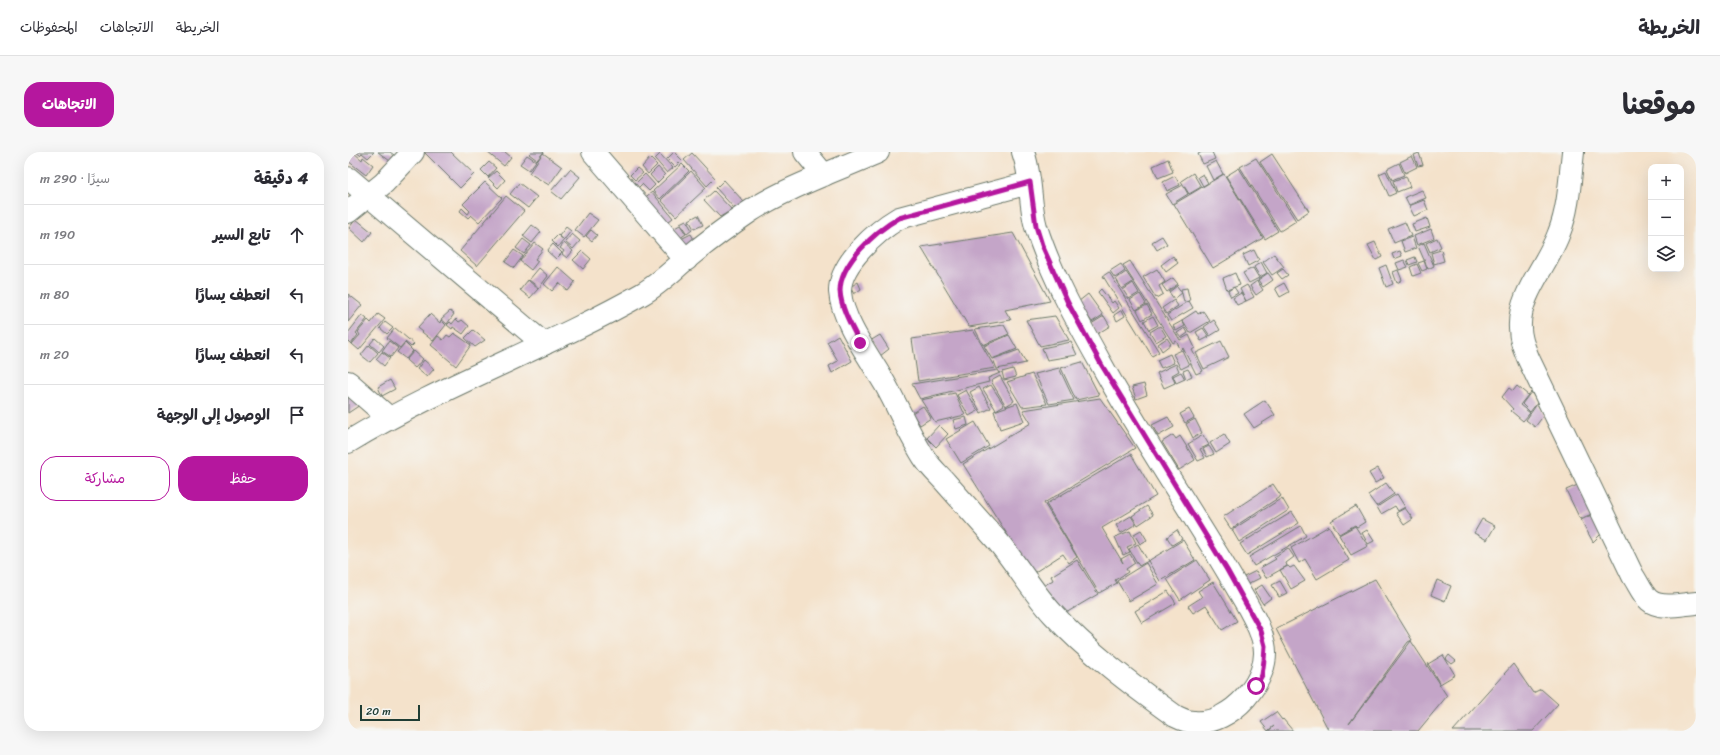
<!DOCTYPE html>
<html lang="ar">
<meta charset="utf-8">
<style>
body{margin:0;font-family:Sriracha,"Playpen Sans Arabic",sans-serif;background:#f7f7f7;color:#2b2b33;direction:rtl}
.controls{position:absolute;right:12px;top:12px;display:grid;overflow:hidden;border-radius:8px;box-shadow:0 4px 16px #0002}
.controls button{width:36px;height:36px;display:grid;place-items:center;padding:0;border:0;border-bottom:1px solid #e1e1e2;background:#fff;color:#2b2b33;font:20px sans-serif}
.scale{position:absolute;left:12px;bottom:10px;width:60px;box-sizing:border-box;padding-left:4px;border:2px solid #1f3d34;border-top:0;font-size:11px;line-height:14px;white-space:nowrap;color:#1f3d34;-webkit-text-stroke:3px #f6f6f2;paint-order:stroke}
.stop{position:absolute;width:12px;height:12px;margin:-9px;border:3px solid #b5179e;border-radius:50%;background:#fff}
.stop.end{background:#b5179e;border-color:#fff;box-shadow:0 1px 4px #0008}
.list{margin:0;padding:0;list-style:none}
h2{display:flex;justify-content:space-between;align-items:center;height:52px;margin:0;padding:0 16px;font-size:17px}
h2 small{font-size:13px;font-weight:400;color:#7c7c81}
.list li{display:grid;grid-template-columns:26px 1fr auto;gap:12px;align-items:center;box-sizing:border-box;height:60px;padding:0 16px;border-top:1px solid #e1e1e2}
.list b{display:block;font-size:15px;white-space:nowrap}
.list em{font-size:13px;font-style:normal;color:#7c7c81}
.actions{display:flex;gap:8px;padding:12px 16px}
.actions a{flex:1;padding:9px 0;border:1px solid #b5179e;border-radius:16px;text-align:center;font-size:14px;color:#b5179e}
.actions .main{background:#b5179e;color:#fff}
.icon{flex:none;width:22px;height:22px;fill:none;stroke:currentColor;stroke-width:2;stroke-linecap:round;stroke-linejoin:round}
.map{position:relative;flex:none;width:1348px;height:579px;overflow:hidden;direction:ltr;border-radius:16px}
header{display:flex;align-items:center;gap:24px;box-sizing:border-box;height:56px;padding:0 20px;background:#fff;border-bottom:1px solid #e1e1e2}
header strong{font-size:19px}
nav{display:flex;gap:22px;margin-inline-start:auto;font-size:14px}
.intro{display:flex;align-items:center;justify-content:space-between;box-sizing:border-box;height:96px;padding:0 24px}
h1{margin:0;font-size:28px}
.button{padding:10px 18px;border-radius:16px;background:#b5179e;color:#fff;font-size:14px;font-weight:700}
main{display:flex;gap:24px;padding:0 24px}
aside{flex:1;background:#fff;border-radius:16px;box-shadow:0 4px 16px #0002}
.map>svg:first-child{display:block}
</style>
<header>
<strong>الخريطة</strong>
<nav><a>الخريطة</a><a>الاتجاهات</a><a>المحفوظات</a></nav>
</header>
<div class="intro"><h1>موقعنا</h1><a class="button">الاتجاهات</a></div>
<main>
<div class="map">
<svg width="1348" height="579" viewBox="0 0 1348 579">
<rect width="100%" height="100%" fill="#f6f6f2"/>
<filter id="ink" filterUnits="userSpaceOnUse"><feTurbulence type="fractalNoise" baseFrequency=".025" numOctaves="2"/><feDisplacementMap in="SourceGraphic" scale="8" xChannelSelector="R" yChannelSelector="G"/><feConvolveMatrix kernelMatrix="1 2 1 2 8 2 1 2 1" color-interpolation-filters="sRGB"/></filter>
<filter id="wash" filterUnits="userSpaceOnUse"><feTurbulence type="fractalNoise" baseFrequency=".012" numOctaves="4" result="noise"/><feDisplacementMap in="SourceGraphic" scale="16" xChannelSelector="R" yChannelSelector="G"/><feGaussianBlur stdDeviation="0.9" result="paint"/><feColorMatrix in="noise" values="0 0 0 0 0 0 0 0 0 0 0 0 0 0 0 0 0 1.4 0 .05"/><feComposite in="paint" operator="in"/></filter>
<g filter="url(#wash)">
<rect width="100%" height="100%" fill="#f4e2cb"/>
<g id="blocks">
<!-- building -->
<g fill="#c4a5c8">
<polygon points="0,0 5,0 14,8 15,5 25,13 18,23 0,9"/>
<polygon points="8,0 26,0 20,6 14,1 12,3"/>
<polygon points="30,0 42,0 46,3 42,9"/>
<polygon points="76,0 103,0 126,22 112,36"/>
<polygon points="139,0 157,0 163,5 156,14"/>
<polygon points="183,0 196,0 189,8 181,2"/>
<polygon points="326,0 334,8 327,15 319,7"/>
<polygon points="854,0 864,0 867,7 855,12 850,2"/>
<polygon points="195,1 214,15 201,33 181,21"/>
<polygon points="344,1 367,26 359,34 336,8"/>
<polygon points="1071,1 1075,13 1070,14 1066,3"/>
<polygon points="312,2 325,16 319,21 307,7"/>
<polygon points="924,2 961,59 949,67 912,10"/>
<polygon points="179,3 188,9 181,18 172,12"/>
<polygon points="1064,4 1069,15 1057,21 1052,10"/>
<polygon points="302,6 309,13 300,22 294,15"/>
<polygon points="908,6 948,69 932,79 892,15"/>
<polygon points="820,7 825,20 810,26 805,14"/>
<polygon points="868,9 875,22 865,28 858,14"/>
<polygon points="141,10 148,16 140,25 133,18"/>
<polygon points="1051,11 1056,23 1044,28 1039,17"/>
<polygon points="334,12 341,19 312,47 305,39"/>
<polygon points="310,15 317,23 309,31 302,23"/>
<polygon points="289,16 295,21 287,28 282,23"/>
<polygon points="891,16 930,79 917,87 878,24"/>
<polygon points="222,17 232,25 213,47 203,39"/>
<polygon points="148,19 157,28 150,36 140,26"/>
<polygon points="343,19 358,36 328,64 313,48"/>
<polygon points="1038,19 1048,41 1041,44 1031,22"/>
<polygon points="845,21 853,35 841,42 833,29"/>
<polygon points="297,22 307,33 301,39 294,32 287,39 284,35"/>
<polygon points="855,22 860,31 855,34 850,25"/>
<polygon points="876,22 915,86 865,116 826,52"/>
<polygon points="827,24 832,33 819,39 815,30"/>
<polygon points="1058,24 1062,35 1049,40 1045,29"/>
<polygon points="376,28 396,50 386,56 368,36"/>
<polygon points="137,30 154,46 131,70 123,63 120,66 112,59 114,56 120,62 122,59 115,52"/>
<polygon points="171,31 189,45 180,56 162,42"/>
<polygon points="835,33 840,42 824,52 818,42"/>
<polygon points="1074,38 1078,46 1061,53 1057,45"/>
<polygon points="366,39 384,58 372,65 356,48"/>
<polygon points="304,40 325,66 317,72 295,47"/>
<polygon points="158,44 176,59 129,114 112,99"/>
<polygon points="1076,48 1080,58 1066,64 1061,54"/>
<polygon points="240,61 250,68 236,85 227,78"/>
<polygon points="350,63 355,73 346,77 341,68"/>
<polygon points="1079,66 1082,75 1067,80 1064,72"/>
<polygon points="8,67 24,80 16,90 1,76"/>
<polygon points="338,68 344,78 339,82 332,71"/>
<polygon points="1057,70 1063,84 1046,91 1040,77"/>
<polygon points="184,73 193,80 184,91 175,84"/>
<polygon points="332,73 338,82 329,88 323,78"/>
<polygon points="218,75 223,79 216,88 211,84"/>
<polygon points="1083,77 1086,86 1069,93 1066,84"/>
<polygon points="243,78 249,83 244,89 238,84"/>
<polygon points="665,81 702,149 657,158 663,168 621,175 573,95"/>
<polygon points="224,82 232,89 225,97 217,90"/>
<polygon points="343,82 348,91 334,98 329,89"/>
<polygon points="210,83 216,88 210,95 204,89"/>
<polygon points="814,84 819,92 809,98 804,90"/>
<polygon points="1064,85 1068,96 1057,100 1053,89"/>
<polygon points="1089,86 1093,95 1082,100 1078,91"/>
<polygon points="175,87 183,93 176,102 168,96"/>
<polygon points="1027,90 1034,105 1028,108 1020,93"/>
<polygon points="187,91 195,97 187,107 190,109 183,118 172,109"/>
<polygon points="216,91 225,99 219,106 214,102 216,99 212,96"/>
<polygon points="1076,91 1086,114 1080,117 1070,94"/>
<polygon points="205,92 214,101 208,107 199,99"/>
<polygon points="166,98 175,104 166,116 157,110"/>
<polygon points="906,98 911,108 900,114 895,103"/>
<polygon points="1093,98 1096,109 1086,112 1083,101"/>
<polygon points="234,99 243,107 235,117 225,108"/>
<polygon points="1052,99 1054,104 1046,107 1044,102"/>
<polygon points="926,102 936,115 924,123 915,110"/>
<polygon points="825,104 830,111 818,120 813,113"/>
<polygon points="1067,105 1069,110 1061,113 1059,108"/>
<polygon points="1056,108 1060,115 1051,118 1048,111"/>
<polygon points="782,109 832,188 841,183 847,196 844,198 855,219 848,222 835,196 833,198 828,189 825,191 775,113"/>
<polygon points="1076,109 1079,117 1074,119 1070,111"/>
<polygon points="913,110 919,121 912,125 906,115"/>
<polygon points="773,112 777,119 767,126 762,119"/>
<polygon points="1069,112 1073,121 1065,124 1062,115"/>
<polygon points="1038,113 1045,132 1038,135 1031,116"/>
<polygon points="210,115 227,130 220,139 211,131 204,139 196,132"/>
<polygon points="191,116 200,124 191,136 181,128"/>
<polygon points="905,116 911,126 901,131 895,121"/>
<polygon points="809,117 817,130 811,134 815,142 808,146 795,125"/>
<polygon points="935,117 940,123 934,127 929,121"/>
<polygon points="1050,118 1054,128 1049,131 1045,120"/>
<polygon points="761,120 811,200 804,204 755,124"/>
<polygon points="778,120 785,130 774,137 768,127"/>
<polygon points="887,121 892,133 879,138 875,126"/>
<polygon points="920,121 925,128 915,135 910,128"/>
<polygon points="825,126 830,132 819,140 814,133"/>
<polygon points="180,128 190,137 182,146 172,138"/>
<polygon points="909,129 915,138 908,143 902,134"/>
<polygon points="510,130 513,137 506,142 502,135"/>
<polygon points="785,131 791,141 781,147 775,138"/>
<polygon points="936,131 941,140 932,145 927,136"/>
<polygon points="899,133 906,145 898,149 892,137"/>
<polygon points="829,134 834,141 826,147 821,140"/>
<polygon points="886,135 890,141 883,145 880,139"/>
<polygon points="839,136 842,149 836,150 833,137"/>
<polygon points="753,137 764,151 766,149 771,156 765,161 750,140"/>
<polygon points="893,141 898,149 889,153 885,146"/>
<polygon points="0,142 14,153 0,170"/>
<polygon points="740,142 755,163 744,170 730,150"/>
<polygon points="792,142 798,152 788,158 782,148"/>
<polygon points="826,148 830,154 818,162 814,156"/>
<polygon points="841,149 845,156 823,169 819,163"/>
<polygon points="799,153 804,162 794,168 789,158"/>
<polygon points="774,158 777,164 769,169 766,163"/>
<polygon points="102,159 106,162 99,172 93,167"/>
<polygon points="848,159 850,162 855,159 862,169 842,181 834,168"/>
<polygon points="30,162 37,167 11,198 4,192 12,183 10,180 20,168 23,171"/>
<polygon points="82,162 92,171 93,168 98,173 85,189 69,176"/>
<polygon points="14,163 19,167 8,181 10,183 3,192 0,189 0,181"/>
<polygon points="707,164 721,188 692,194 678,168"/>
<polygon points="756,164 762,174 749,182 743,172"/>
<polygon points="805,164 810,173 801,178 796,169"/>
<polygon points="108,167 111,170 114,168 121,174 115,182 105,175 104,177 99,173 102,170 104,172"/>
<polygon points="866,168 872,178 862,184 856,175"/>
<polygon points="834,169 837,174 828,179 825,174"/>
<polygon points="37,170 45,176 39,182 32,176"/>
<polygon points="656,173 661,182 635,193 627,177"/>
<polygon points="812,174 818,184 808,190 802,180"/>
<polygon points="47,176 66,192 63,195 57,190 52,196 39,186"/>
<polygon points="837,176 840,181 833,186 829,181"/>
<polygon points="855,176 861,185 853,189 848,180"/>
<polygon points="125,178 137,188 127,195 117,186"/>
<polygon points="625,178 647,216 570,229 564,187"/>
<polygon points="106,181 123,193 108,214 83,193 90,184 95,188 99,183 102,185"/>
<polygon points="490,183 504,209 484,221 481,214 490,209 479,190"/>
<polygon points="532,183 541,197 532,204 522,189"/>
<polygon points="661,183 669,197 644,207 636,194"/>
<polygon points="27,186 36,194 31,200 22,192"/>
<polygon points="819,186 823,192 814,199 810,192"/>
<polygon points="41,189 50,196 43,205 34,199"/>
<polygon points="873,189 881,205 856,217 848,201"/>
<polygon points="723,190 729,203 699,208 694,196"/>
<polygon points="57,191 65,199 58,207 49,200"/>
<polygon points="21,193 30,201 22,210 13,203"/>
<polygon points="671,198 678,211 649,217 645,207"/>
<polygon points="834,198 841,213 833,217 825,202"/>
<polygon points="66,199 75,207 67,216 58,208"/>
<polygon points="34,200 42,206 36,214 28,207"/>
<polygon points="822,202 826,211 813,216 809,208"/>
<polygon points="76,208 86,217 79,225 69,217"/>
<polygon points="734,210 751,243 728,248 713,216"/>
<polygon points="828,212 831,219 824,223 827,231 816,236 809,221"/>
<polygon points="711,216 726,248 701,252 687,222"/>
<polygon points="665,217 668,225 656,228 654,220"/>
<polygon points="840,217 844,224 838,227 835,219"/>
<polygon points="650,218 652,221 640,226 641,230 572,247 564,232"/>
<polygon points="833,220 837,227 828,231 825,224"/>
<polygon points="684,222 699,252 674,255 659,230"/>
<polygon points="652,224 666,249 658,254 643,229"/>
<polygon points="42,228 47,237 34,244 30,235"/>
<polygon points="796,232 799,243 788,247 784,235"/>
<polygon points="643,233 656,253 648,258 635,237"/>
<polygon points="1169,234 1180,243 1172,253 1182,261 1175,269 1163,259 1165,257 1154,245 1161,236 1165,239"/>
<polygon points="631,235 643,256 633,261 622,240"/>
<polygon points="618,238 630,259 621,264 609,243"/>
<polygon points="1183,240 1190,250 1182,260 1174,252"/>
<polygon points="607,241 617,263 587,270 573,248"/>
<polygon points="0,244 12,253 0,261"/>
<polygon points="752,246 787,296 696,351 729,405 721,411 715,402 684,422 615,312 683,271 675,258"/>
<polygon points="917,248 927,263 906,276 896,262"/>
<polygon points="669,251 676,269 652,277 646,259"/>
<polygon points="1189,252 1196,263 1187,275 1178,268"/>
<polygon points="575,254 583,266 572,273 564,261"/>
<polygon points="841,257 846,266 837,271 832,262"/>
<polygon points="618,265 620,273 608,277 605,268"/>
<polygon points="820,265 826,275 810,284 804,273"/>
<polygon points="847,267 854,281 845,286 838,272"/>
<polygon points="627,270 641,294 613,311 598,287"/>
<polygon points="591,273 600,282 588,295 579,286"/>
<polygon points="876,282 882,292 868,301 862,291"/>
<polygon points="825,283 828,287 832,284 847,308 831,318 814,290"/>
<polygon points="855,283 861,293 852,297 857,306 850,309 840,292"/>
<polygon points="861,294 866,302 859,305 855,297"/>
<polygon points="783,302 808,344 754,376 775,411 773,407 782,402 787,411 778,417 780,420 767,428 769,431 751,441 698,352"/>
<polygon points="1030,316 1036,326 1027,331 1021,321"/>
<polygon points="1038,331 1046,342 1028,354 1020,343"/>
<polygon points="925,332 933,344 883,377 875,365"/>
<polygon points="1232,332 1246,361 1232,367 1218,338"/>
<polygon points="1049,342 1057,355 1050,359 1047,354 1033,362 1029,355"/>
<polygon points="934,346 941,358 891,390 884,378"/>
<polygon points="799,354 805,363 790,373 784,364"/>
<polygon points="1008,354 1017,370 1009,375 1007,373 991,382 983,369"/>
<polygon points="1057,356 1065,367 1056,373 1048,361"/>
<polygon points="944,360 951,371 899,403 892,392"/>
<polygon points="1245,362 1255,380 1245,390 1233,368"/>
<polygon points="783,364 788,372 773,381 768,373"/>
<polygon points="1134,367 1147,374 1139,388 1126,381"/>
<polygon points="953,374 958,384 906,414 901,405"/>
<polygon points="981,374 1001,408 969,427 957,407 951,411 943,396"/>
<polygon points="1007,374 1020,394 1003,403 991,383"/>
<polygon points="793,378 799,388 792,392 786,382"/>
<polygon points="829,378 834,387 824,393 819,385"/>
<polygon points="1019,378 1026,389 1020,392 1014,381"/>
<polygon points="782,379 788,391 779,395 782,400 775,403 767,385"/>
<polygon points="835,388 847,408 812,429 800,409"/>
<polygon points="790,392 800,409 791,414 781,397"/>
<polygon points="940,396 946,405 938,411 939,414 918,426 912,416 928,407 926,405"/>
<polygon points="729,408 750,442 711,465 694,435 705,428 703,424"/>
<polygon points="849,408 862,428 832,448 819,427"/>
<polygon points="798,411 810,432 781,449 769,429"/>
<polygon points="940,414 942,416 946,414 957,429 943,437 932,418"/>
<polygon points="908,419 912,426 898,433 890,428"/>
<polygon points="1027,427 1064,488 1060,490 1001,572 1063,489 1099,544 1070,579 981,579 928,477"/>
<polygon points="1089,428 1103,434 1097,449 1083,443"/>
<polygon points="932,429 939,441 931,445 924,433"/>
<polygon points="865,430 889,469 874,478 858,453 845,461 840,454 854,445 850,439"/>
<polygon points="914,433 923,446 915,452 906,438"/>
<polygon points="820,439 828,451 794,471 787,459"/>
<polygon points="1095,503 1107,523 1092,532 1080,512"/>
<polygon points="1101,503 1108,509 1104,512 1098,507"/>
<polygon points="1165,512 1185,541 1193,537 1210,552 1185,579 1105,579"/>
<polygon points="928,560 934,568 935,567 945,579 920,579 926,574 920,579 913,570"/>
</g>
</g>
</g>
<g filter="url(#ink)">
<use href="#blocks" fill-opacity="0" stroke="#6a7769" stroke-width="1"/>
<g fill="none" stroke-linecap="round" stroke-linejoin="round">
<!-- minor casing -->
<g stroke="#6a7769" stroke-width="24">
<g id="minor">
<polyline points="245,0 338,108"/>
<polyline points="457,0 476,23"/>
<path d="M675,0C684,24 681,51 688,75C703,122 728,167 752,210C786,272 825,331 862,391C875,411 886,431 898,451C905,464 913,477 916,492C924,527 882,574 846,570C839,570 833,567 827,564C784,533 740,500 705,462C683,438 667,409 646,385C630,367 614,349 598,331C591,323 583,316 577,307C562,284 551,257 537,232C523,207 494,169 492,140C491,112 529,79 551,66L681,31"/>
<path d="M1225,0C1222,26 1221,56 1211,81C1200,112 1170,143 1172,176C1172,188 1177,198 1181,208L1285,424C1290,431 1294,442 1301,448C1312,458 1334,452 1348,451"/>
<polyline points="0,26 196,192"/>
<polyline points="0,60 36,31 65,0"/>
<polyline points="0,230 40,265"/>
<path d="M0,290C94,233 199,196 294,142C310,133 323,120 337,108C357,91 379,75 401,60C437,36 490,18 530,0"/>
</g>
</g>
<!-- minor -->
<use href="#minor" stroke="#fff" stroke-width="22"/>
</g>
</g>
<g fill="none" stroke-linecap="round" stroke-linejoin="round" filter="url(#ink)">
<!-- route -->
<path stroke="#b5179e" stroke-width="5" d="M512,191C504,175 493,157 492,139C492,111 528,79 551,66L682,30L688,74L694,93L720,151L753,212L879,418L913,479L917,494L916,508L914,523L908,534"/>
</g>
</svg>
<div class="controls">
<button>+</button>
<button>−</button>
<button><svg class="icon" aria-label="layers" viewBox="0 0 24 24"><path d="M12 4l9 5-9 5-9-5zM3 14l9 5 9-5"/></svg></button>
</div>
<div class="scale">20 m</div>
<div class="stop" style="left:908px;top:534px"></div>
<div class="stop end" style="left:512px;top:191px"></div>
</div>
<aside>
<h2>4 دقيقة<small>سيرًا · 290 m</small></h2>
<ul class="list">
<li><svg class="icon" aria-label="ahead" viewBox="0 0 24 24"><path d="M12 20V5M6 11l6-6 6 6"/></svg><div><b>تابع السير</b></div><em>190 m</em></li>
<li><svg class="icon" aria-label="left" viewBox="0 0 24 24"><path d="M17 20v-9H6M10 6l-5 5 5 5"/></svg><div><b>انعطف يسارًا</b></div><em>80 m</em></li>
<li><svg class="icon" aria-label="left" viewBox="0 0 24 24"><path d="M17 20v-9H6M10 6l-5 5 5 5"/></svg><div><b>انعطف يسارًا</b></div><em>20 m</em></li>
<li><svg class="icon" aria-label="arrive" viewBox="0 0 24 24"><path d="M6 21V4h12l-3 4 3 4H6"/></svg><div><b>الوصول إلى الوجهة</b></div></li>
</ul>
<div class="actions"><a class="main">حفظ</a><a>مشاركة</a></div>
</aside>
</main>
